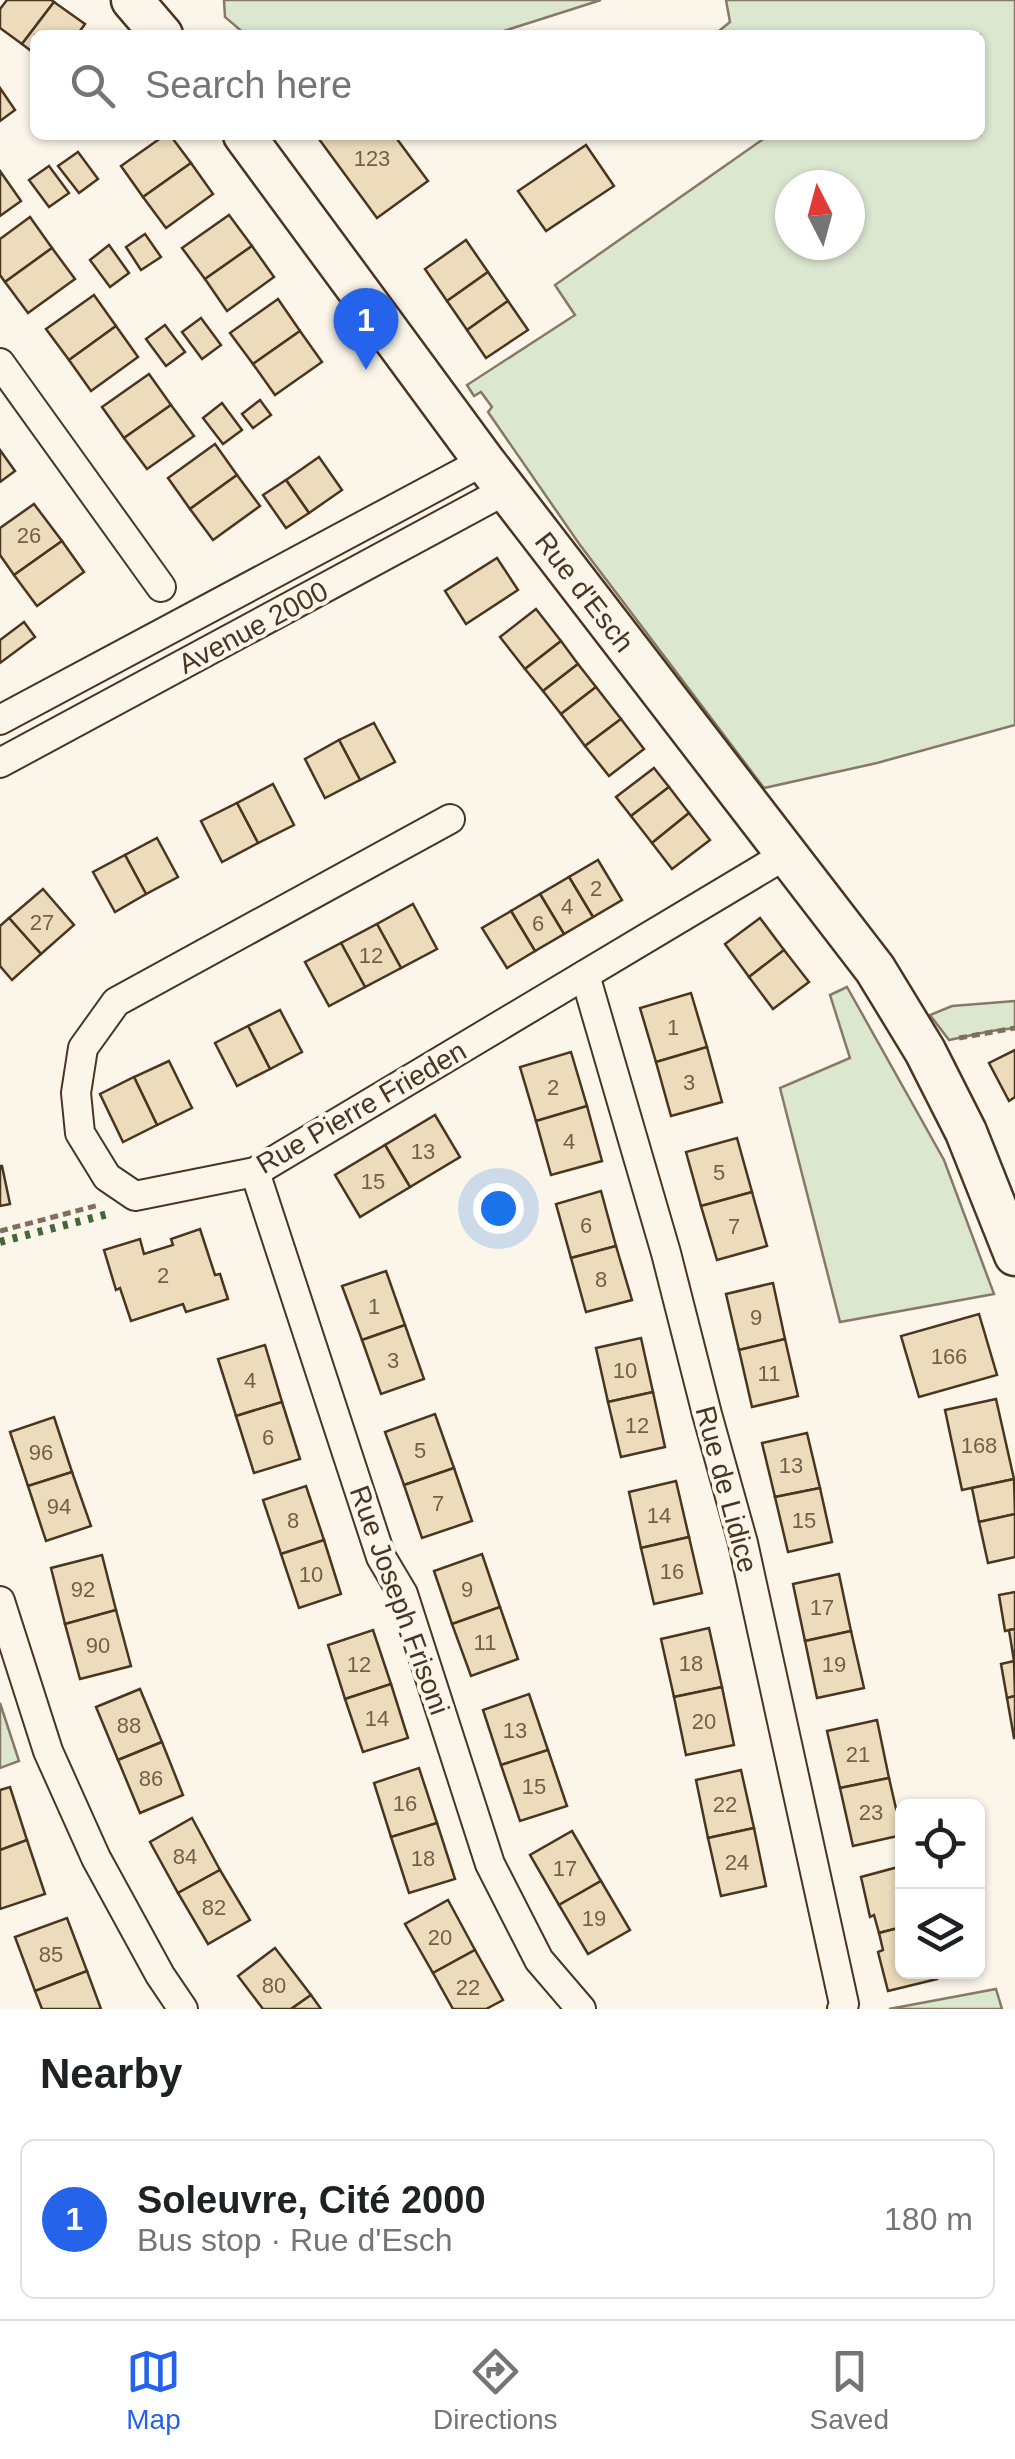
<!DOCTYPE html>
<meta charset="utf-8">
<style>
body{margin:0;font-family:Arial,sans-serif;background:#f2f2f2;color:#202124}
.controls{position:absolute;right:30px;bottom:30px;display:grid;overflow:hidden;border-radius:15px;box-shadow:0 2px 8px #0004}
.controls button{width:90px;height:90px;display:grid;place-items:center;padding:0;border:0;border-bottom:2px solid #e0e0e0;background:#fff;color:#202124;font:50px sans-serif}
.compass{position:absolute;left:775px;top:170px;width:90px;height:90px;border-radius:50%;background:#fff;box-shadow:0 2px 8px #0004;rotate:354deg}
.you{position:absolute;left:498px;top:1208px;width:35px;height:35px;margin:-25px;border:8px solid #fff;border-radius:50%;background:#1a73e8;box-shadow:0 0 0 15px #1a73e833}
.badge{display:grid;place-items:center;width:65px;height:65px;border-radius:50%;background:#2563eb;color:#fff;font-size:32px;font-weight:700}
.pin{position:absolute;translate:-50% -82px;filter:drop-shadow(0 2px 5px #0008)}
.pin::after{content:'';position:absolute;top:52px;width:35px;height:30px;background:inherit;clip-path:polygon(0 0,100% 0,50% 100%)}
.list{margin:0;padding:0;list-style:none}
h2{display:flex;justify-content:space-between;align-items:center;height:130px;margin:0;padding:0 40px;font-size:42px}
h2 small{font-size:32px;font-weight:400;color:#757577}
.list li{display:grid;grid-template-columns:65px 1fr auto;gap:30px;align-items:center;box-sizing:border-box;height:160px;margin:0 20px 20px;padding:0 20px;border:2px solid #e0e0e0;border-radius:15px}
.list b{display:block;font-size:38px;white-space:nowrap}
.list p{margin:0;font-size:32px;white-space:nowrap;color:#757577}
.list em{font-size:32px;font-style:normal;color:#757577}
.icon{flex:none;width:55px;height:55px;fill:none;stroke:currentColor;stroke-width:2;stroke-linecap:round;stroke-linejoin:round}
.map{position:relative;flex:none;width:1015px;height:2009px;overflow:hidden}
.search{position:absolute;background:#fff;box-shadow:0 2px 8px #0004;left:30px;right:30px;top:30px;height:110px;display:flex;align-items:center;gap:25px;box-sizing:border-box;padding:0 35px;border-radius:15px;color:#757577;font-size:38px}
.sheet{height:310px;background:#fff}
nav{display:flex;justify-content:space-around;align-items:center;box-sizing:border-box;height:140px;border-top:2px solid #e0e0e0;background:#fff;font-size:28px;color:#757577}
nav a{display:grid;justify-items:center;gap:5px}
nav .on{color:#2563eb}
.map>svg:first-child{display:block}
</style>
<div class="map">
<svg width="1015" height="2009" viewBox="0 0 1015 2009">
<rect width="100%" height="100%" fill="#fbf6e9"/>
<!-- green -->
<g fill="#dce7d0" stroke="#887966" stroke-width="2.5" fill-rule="evenodd">
<polygon points="224,0 601,0 491,35 246,35 225,17"/>
<path d="M726,0H1015V725L877,763L764,788L580,545L488,412L492,407L481,392L474,396L467,385L575,315L555,285L769,135H980V35H714L730,22ZM790,185H850V245H790Z"/>
<polygon points="847,987 944,1160 994,1294 840,1322 780,1088 850,1058 830,995"/>
<polygon points="1015,1001 1015,1028 991,1031 949,1040 930,1015 952,1006"/>
<polygon points="0,1703 19,1761 0,1768"/>
<polygon points="996,1989 1002,2009 889,2009"/>
</g>
<!-- building -->
<g fill="#ecdcbc" stroke="#4a3520" stroke-width="2.5">
<polygon points="7,0 51,0 54,2 22,44 0,28 0,9"/>
<polygon points="54,2 85,24 77,35 35,35 35,54 22,44"/>
<polygon points="0,88 15,110 0,121"/>
<polygon points="165,135 170,135 191,163 143,197 121,166"/>
<polygon points="316,135 394,135 428,181 377,218"/>
<polygon points="586,145 614,186 546,231 518,191"/>
<polygon points="78,152 98,179 79,193 58,166"/>
<polygon points="191,163 213,194 166,228 143,197"/>
<polygon points="49,166 69,193 49,207 29,180"/>
<polygon points="0,171 21,201 0,216"/>
<polygon points="229,215 252,246 205,279 182,248"/>
<polygon points="30,217 52,248 5,282 0,275 0,239"/>
<polygon points="145,234 161,257 141,270 126,247"/>
<polygon points="466,240 488,272 447,301 425,269"/>
<polygon points="109,245 129,273 110,287 90,260"/>
<polygon points="252,246 274,277 227,311 205,279"/>
<polygon points="52,248 75,279 28,313 5,282"/>
<polygon points="488,272 508,301 467,330 447,301"/>
<polygon points="94,295 116,326 69,360 46,329"/>
<polygon points="278,299 300,331 253,364 230,333"/>
<polygon points="508,301 528,330 486,358 467,330"/>
<polygon points="201,318 221,345 202,359 182,332"/>
<polygon points="165,325 185,352 166,366 146,339"/>
<polygon points="116,326 138,357 91,391 69,360"/>
<polygon points="300,331 322,362 275,395 253,364"/>
<polygon points="149,374 171,405 124,438 102,407"/>
<polygon points="260,400 271,415 253,428 242,414"/>
<polygon points="222,403 242,430 223,444 203,418"/>
<polygon points="171,405 194,436 147,469 124,438"/>
<polygon points="215,444 237,475 190,509 168,478"/>
<polygon points="0,450 15,471 0,482"/>
<polygon points="319,457 342,490 309,513 286,480"/>
<polygon points="237,475 260,506 213,540 190,509"/>
<polygon points="286,480 309,513 286,528 263,495"/>
<polygon points="34,504 62,541 14,575 0,555 0,528"/>
<polygon points="62,541 84,572 37,606 14,575"/>
<polygon points="497,558 518,590 466,624 445,591"/>
<polygon points="536,609 561,641 525,669 500,637"/>
<polygon points="24,622 35,637 0,663 0,640"/>
<polygon points="561,641 578,664 543,691 525,669"/>
<polygon points="578,664 596,687 561,714 543,691"/>
<polygon points="596,687 621,719 585,746 561,714"/>
<polygon points="621,719 644,749 609,776 585,746"/>
<polygon points="374,723 395,762 360,780 339,740"/>
<polygon points="339,740 360,780 325,798 305,759"/>
<polygon points="654,768 669,787 631,816 616,797"/>
<polygon points="273,784 294,825 258,843 237,803"/>
<polygon points="669,787 689,813 652,843 631,816"/>
<polygon points="237,803 258,843 222,862 201,821"/>
<polygon points="689,813 710,840 672,869 652,843"/>
<polygon points="157,838 178,877 146,894 125,855"/>
<polygon points="125,855 146,894 115,912 93,872"/>
<polygon points="598,860 622,900 593,917 569,877"/>
<polygon points="569,877 593,917 564,934 540,894"/>
<polygon points="43,889 74,925 41,954 9,918"/>
<polygon points="540,894 564,934 535,951 511,911"/>
<polygon points="413,904 437,949 401,968 377,924"/>
<polygon points="511,911 535,951 507,968 482,928"/>
<polygon points="9,918 41,954 12,980 0,966 0,926"/>
<polygon points="760,918 784,950 749,977 725,944"/>
<polygon points="377,924 401,968 365,987 341,943"/>
<polygon points="341,943 365,987 329,1006 305,962"/>
<polygon points="784,950 809,982 773,1009 749,977"/>
<polygon points="691,993 707,1047 656,1062 640,1008"/>
<polygon points="280,1010 302,1052 270,1069 248,1026"/>
<polygon points="248,1026 270,1069 237,1086 215,1043"/>
<polygon points="707,1047 722,1102 671,1116 656,1062"/>
<polygon points="1015,1050 1015,1097 1009,1101 989,1063"/>
<polygon points="571,1052 587,1106 536,1121 520,1067"/>
<polygon points="169,1061 192,1108 157,1125 134,1077"/>
<polygon points="134,1077 157,1125 123,1142 100,1094"/>
<polygon points="587,1106 602,1161 551,1175 536,1121"/>
<polygon points="435,1115 460,1157 410,1187 385,1145"/>
<polygon points="737,1138 752,1192 701,1206 686,1152"/>
<polygon points="385,1145 410,1187 360,1217 335,1175"/>
<polygon points="0,1166 2,1166 10,1204 0,1206"/>
<polygon points="601,1191 616,1246 571,1258 556,1204"/>
<polygon points="752,1192 767,1246 717,1260 701,1206"/>
<polygon points="200,1229 215,1275 220,1274 228,1299 186,1312 183,1304 131,1321 120,1288 116,1290 104,1250 140,1239 144,1254 173,1245 171,1239"/>
<polygon points="616,1246 632,1300 586,1312 571,1258"/>
<polygon points="386,1271 405,1325 362,1340 342,1286"/>
<polygon points="773,1283 785,1339 739,1350 726,1294"/>
<polygon points="979,1314 997,1375 919,1397 901,1336"/>
<polygon points="405,1325 424,1379 381,1394 362,1340"/>
<polygon points="641,1338 653,1392 608,1402 596,1348"/>
<polygon points="785,1339 798,1396 752,1407 739,1350"/>
<polygon points="265,1345 282,1402 236,1416 218,1359"/>
<polygon points="653,1392 665,1447 621,1457 608,1402"/>
<polygon points="996,1399 1014,1479 962,1490 945,1410"/>
<polygon points="282,1402 300,1459 254,1473 236,1416"/>
<polygon points="435,1414 454,1468 404,1485 385,1432"/>
<polygon points="54,1417 72,1472 28,1486 10,1432"/>
<polygon points="807,1433 820,1488 775,1497 762,1443"/>
<polygon points="454,1468 472,1521 422,1538 404,1485"/>
<polygon points="72,1472 91,1526 46,1541 28,1486"/>
<polygon points="1014,1479 1015,1514 979,1522 972,1488"/>
<polygon points="676,1481 689,1537 641,1548 629,1492"/>
<polygon points="306,1486 324,1540 281,1554 263,1500"/>
<polygon points="820,1488 832,1542 788,1552 775,1497"/>
<polygon points="1015,1514 1015,1557 988,1563 979,1522"/>
<polygon points="689,1537 702,1593 654,1604 641,1548"/>
<polygon points="324,1540 341,1594 299,1608 281,1554"/>
<polygon points="482,1554 500,1607 452,1624 434,1571"/>
<polygon points="102,1555 116,1610 65,1624 51,1568"/>
<polygon points="839,1574 851,1631 805,1641 793,1584"/>
<polygon points="1015,1592 1015,1629 1005,1631 999,1595"/>
<polygon points="500,1607 518,1659 471,1676 452,1624"/>
<polygon points="116,1610 131,1666 80,1679 65,1624"/>
<polygon points="709,1628 722,1687 674,1697 661,1639"/>
<polygon points="1015,1629 1015,1661 1014,1661 1009,1630"/>
<polygon points="373,1630 391,1684 345,1699 328,1645"/>
<polygon points="851,1631 864,1688 817,1698 805,1641"/>
<polygon points="1014,1661 1015,1696 1007,1698 1001,1664"/>
<polygon points="391,1684 408,1738 363,1752 345,1699"/>
<polygon points="722,1687 734,1745 686,1755 674,1697"/>
<polygon points="140,1689 162,1742 118,1760 96,1707"/>
<polygon points="529,1694 548,1750 501,1765 483,1710"/>
<polygon points="1015,1696 1015,1738 1014,1738 1007,1698"/>
<polygon points="877,1720 889,1778 840,1788 827,1731"/>
<polygon points="162,1742 183,1795 140,1813 118,1760"/>
<polygon points="548,1750 567,1806 520,1821 501,1765"/>
<polygon points="419,1768 437,1823 391,1837 374,1783"/>
<polygon points="741,1770 754,1828 708,1838 696,1780"/>
<polygon points="889,1778 902,1835 853,1846 840,1788"/>
<polygon points="10,1787 27,1840 0,1850 0,1790"/>
<polygon points="192,1818 220,1870 178,1893 150,1842"/>
<polygon points="437,1823 455,1879 409,1893 391,1837"/>
<polygon points="754,1828 766,1886 721,1896 708,1838"/>
<polygon points="572,1831 601,1881 559,1905 530,1855"/>
<polygon points="27,1840 45,1894 0,1909 0,1850"/>
<polygon points="902,1866 902,1927 879,1933 874,1915 870,1917 861,1877"/>
<polygon points="220,1870 250,1920 208,1944 178,1893"/>
<polygon points="601,1881 630,1930 588,1954 559,1905"/>
<polygon points="448,1900 475,1950 433,1973 405,1924"/>
<polygon points="67,1918 87,1971 35,1991 15,1937"/>
<polygon points="902,1927 902,1972 935,1972 937,1979 888,1991 878,1952 883,1950 879,1933"/>
<polygon points="275,1948 311,1995 291,2009 263,2009 238,1976"/>
<polygon points="475,1950 503,2000 486,2009 453,2009 433,1973"/>
<polygon points="87,1971 101,2009 42,2009 35,1991"/>
<polygon points="311,1995 321,2009 291,2009"/>
</g>
<g fill="none" stroke-linecap="round" stroke-linejoin="round">
<!-- street casing -->
<g stroke="#4a3520" stroke-width="32">
<g id="street">
<polyline points="0,363 161,587"/>
<polyline points="0,720 484,461"/>
<polyline points="0,763 506,490"/>
<polyline points="450,819 116,1002 83,1048 76,1093 80,1133 107,1177 135,1196 255,1172 787,854"/>
<polyline points="585,975 666,1253 707,1414 743,1543 844,2004 842,2009"/>
<polyline points="255,1172 381,1557 403,1594 490,1864 539,1960 581,2009"/>
<polyline points="0,1601 48,1751 96,1858 160,1975 183,2009"/>
</g>
</g>
<!-- secondary casing -->
<g stroke="#4a3520" stroke-width="45">
<g id="secondary">
<polyline points="132,0 162,35"/>
<path id="s1" d="M244,135L484,461L875,969L925,1051L966,1132L1015,1255"/>
</g>
</g>
<!-- path -->
<g stroke="#7f6f5c" stroke-width="5" stroke-dasharray="8 5" stroke-linecap="butt">
<polyline points="959,1038 1015,1028"/>
<polyline points="0,1231 99,1205"/>
</g>
<!-- street -->
<use href="#street" stroke="#fbf6e9" stroke-width="28"/>
<!-- secondary -->
<use href="#secondary" stroke="#fbf6e9" stroke-width="40"/>
<!-- hedge -->
<polyline stroke="#436837" stroke-width="8" stroke-dasharray="5 8" stroke-linecap="butt" points="0,1242 112,1213"/>
</g>
<g text-anchor="middle" stroke-width="8" stroke-linejoin="round" paint-order="stroke">
<!-- number labels -->
<g font-size="22" fill="#725f47">
<text x="372" y="166">123</text>
<text x="29" y="543">26</text>
<text x="596" y="896">2</text>
<text x="567" y="914">4</text>
<text x="42" y="930">27</text>
<text x="538" y="931">6</text>
<text x="371" y="963">12</text>
<text x="673" y="1035">1</text>
<text x="689" y="1090">3</text>
<text x="553" y="1095">2</text>
<text x="569" y="1149">4</text>
<text x="423" y="1159">13</text>
<text x="719" y="1180">5</text>
<text x="373" y="1189">15</text>
<text x="586" y="1233">6</text>
<text x="734" y="1234">7</text>
<text x="163" y="1283">2</text>
<text x="601" y="1287">8</text>
<text x="374" y="1314">1</text>
<text x="756" y="1325">9</text>
<text x="949" y="1364">166</text>
<text x="393" y="1368">3</text>
<text x="625" y="1378">10</text>
<text x="769" y="1381">11</text>
<text x="250" y="1388">4</text>
<text x="637" y="1433">12</text>
<text x="268" y="1445">6</text>
<text x="979" y="1453">168</text>
<text x="420" y="1458">5</text>
<text x="41" y="1460">96</text>
<text x="791" y="1473">13</text>
<text x="438" y="1511">7</text>
<text x="59" y="1514">94</text>
<text x="659" y="1523">14</text>
<text x="293" y="1528">8</text>
<text x="804" y="1528">15</text>
<text x="672" y="1579">16</text>
<text x="311" y="1582">10</text>
<text x="83" y="1597">92</text>
<text x="467" y="1597">9</text>
<text x="822" y="1615">17</text>
<text x="485" y="1650">11</text>
<text x="98" y="1653">90</text>
<text x="691" y="1671">18</text>
<text x="359" y="1672">12</text>
<text x="834" y="1672">19</text>
<text x="377" y="1726">14</text>
<text x="704" y="1729">20</text>
<text x="129" y="1733">88</text>
<text x="515" y="1738">13</text>
<text x="858" y="1762">21</text>
<text x="151" y="1786">86</text>
<text x="534" y="1794">15</text>
<text x="405" y="1811">16</text>
<text x="725" y="1812">22</text>
<text x="871" y="1820">23</text>
<text x="185" y="1864">84</text>
<text x="423" y="1866">18</text>
<text x="737" y="1870">24</text>
<text x="565" y="1876">17</text>
<text x="214" y="1915">82</text>
<text x="594" y="1926">19</text>
<text x="440" y="1945">20</text>
<text x="51" y="1962">85</text>
<text x="274" y="1993">80</text>
<text x="468" y="1995">22</text>
</g>
<!-- street labels -->
<g font-size="28" fill="#4a3520" stroke="#fbf6e9">
<text dy="10" stroke="none"><textPath href="#s1" startOffset="570">Rue d'Esch</textPath></text>
<text transform="translate(253 627) rotate(-28)" y="10">Avenue 2000</text>
<text transform="translate(361 1107) rotate(-30)" y="10">Rue Pierre Frieden</text>
<text transform="translate(727 1489) rotate(75)" y="10">Rue de Lidice</text>
<text transform="translate(400 1600) rotate(70)" y="10">Rue Joseph Frisoni</text>
</g>
</g>
</svg>
<div class="controls">
<button><svg class="icon" aria-label="locate" viewBox="0 0 24 24"><circle cx="12" cy="12" r="6"/><path d="M12 2v4M12 18v4M2 12h4M18 12h4"/></svg></button>
<button><svg class="icon" aria-label="layers" viewBox="0 0 24 24"><path d="M12 4l9 5-9 5-9-5zM3 14l9 5 9-5"/></svg></button>
</div>
<svg class="compass" viewBox="-18 -18 36 36"><path d="M0-13l5 13h-10z" fill="#e53935"/><path d="M0 13l5-13h-10z" fill="#757577"/></svg>
<div class="you"></div>
<div class="pin badge" style="left:366px;top:370px">1</div>
<div class="search"><svg class="icon" aria-label="search" viewBox="0 0 24 24"><circle cx="10" cy="10" r="6"/><path d="M15 15l6 6"/></svg>Search here</div>
</div>
<section class="sheet">
<h2>Nearby<small></small></h2>
<ul class="list">
<li><span class="badge">1</span><div><b>Soleuvre, Cité 2000</b><p>Bus stop · Rue d'Esch</p></div><em>180 m</em></li>
</ul>
</section>
<nav>
<a class="on"><svg class="icon" aria-label="map" viewBox="0 0 24 24"><path d="M3 6l6-2 6 2 6-2v14l-6 2-6-2-6 2zM9 4v14M15 6v14"/></svg>Map</a>
<a><svg class="icon" aria-label="directions" viewBox="0 0 24 24"><path d="M12 3l9 9-9 9-9-9zM9 14v-3h6M13 9l2 2-2 2"/></svg>Directions</a>
<a><svg class="icon" aria-label="saved" viewBox="0 0 24 24"><path d="M7 4h10v16l-5-4-5 4z"/></svg>Saved</a>
</nav>
